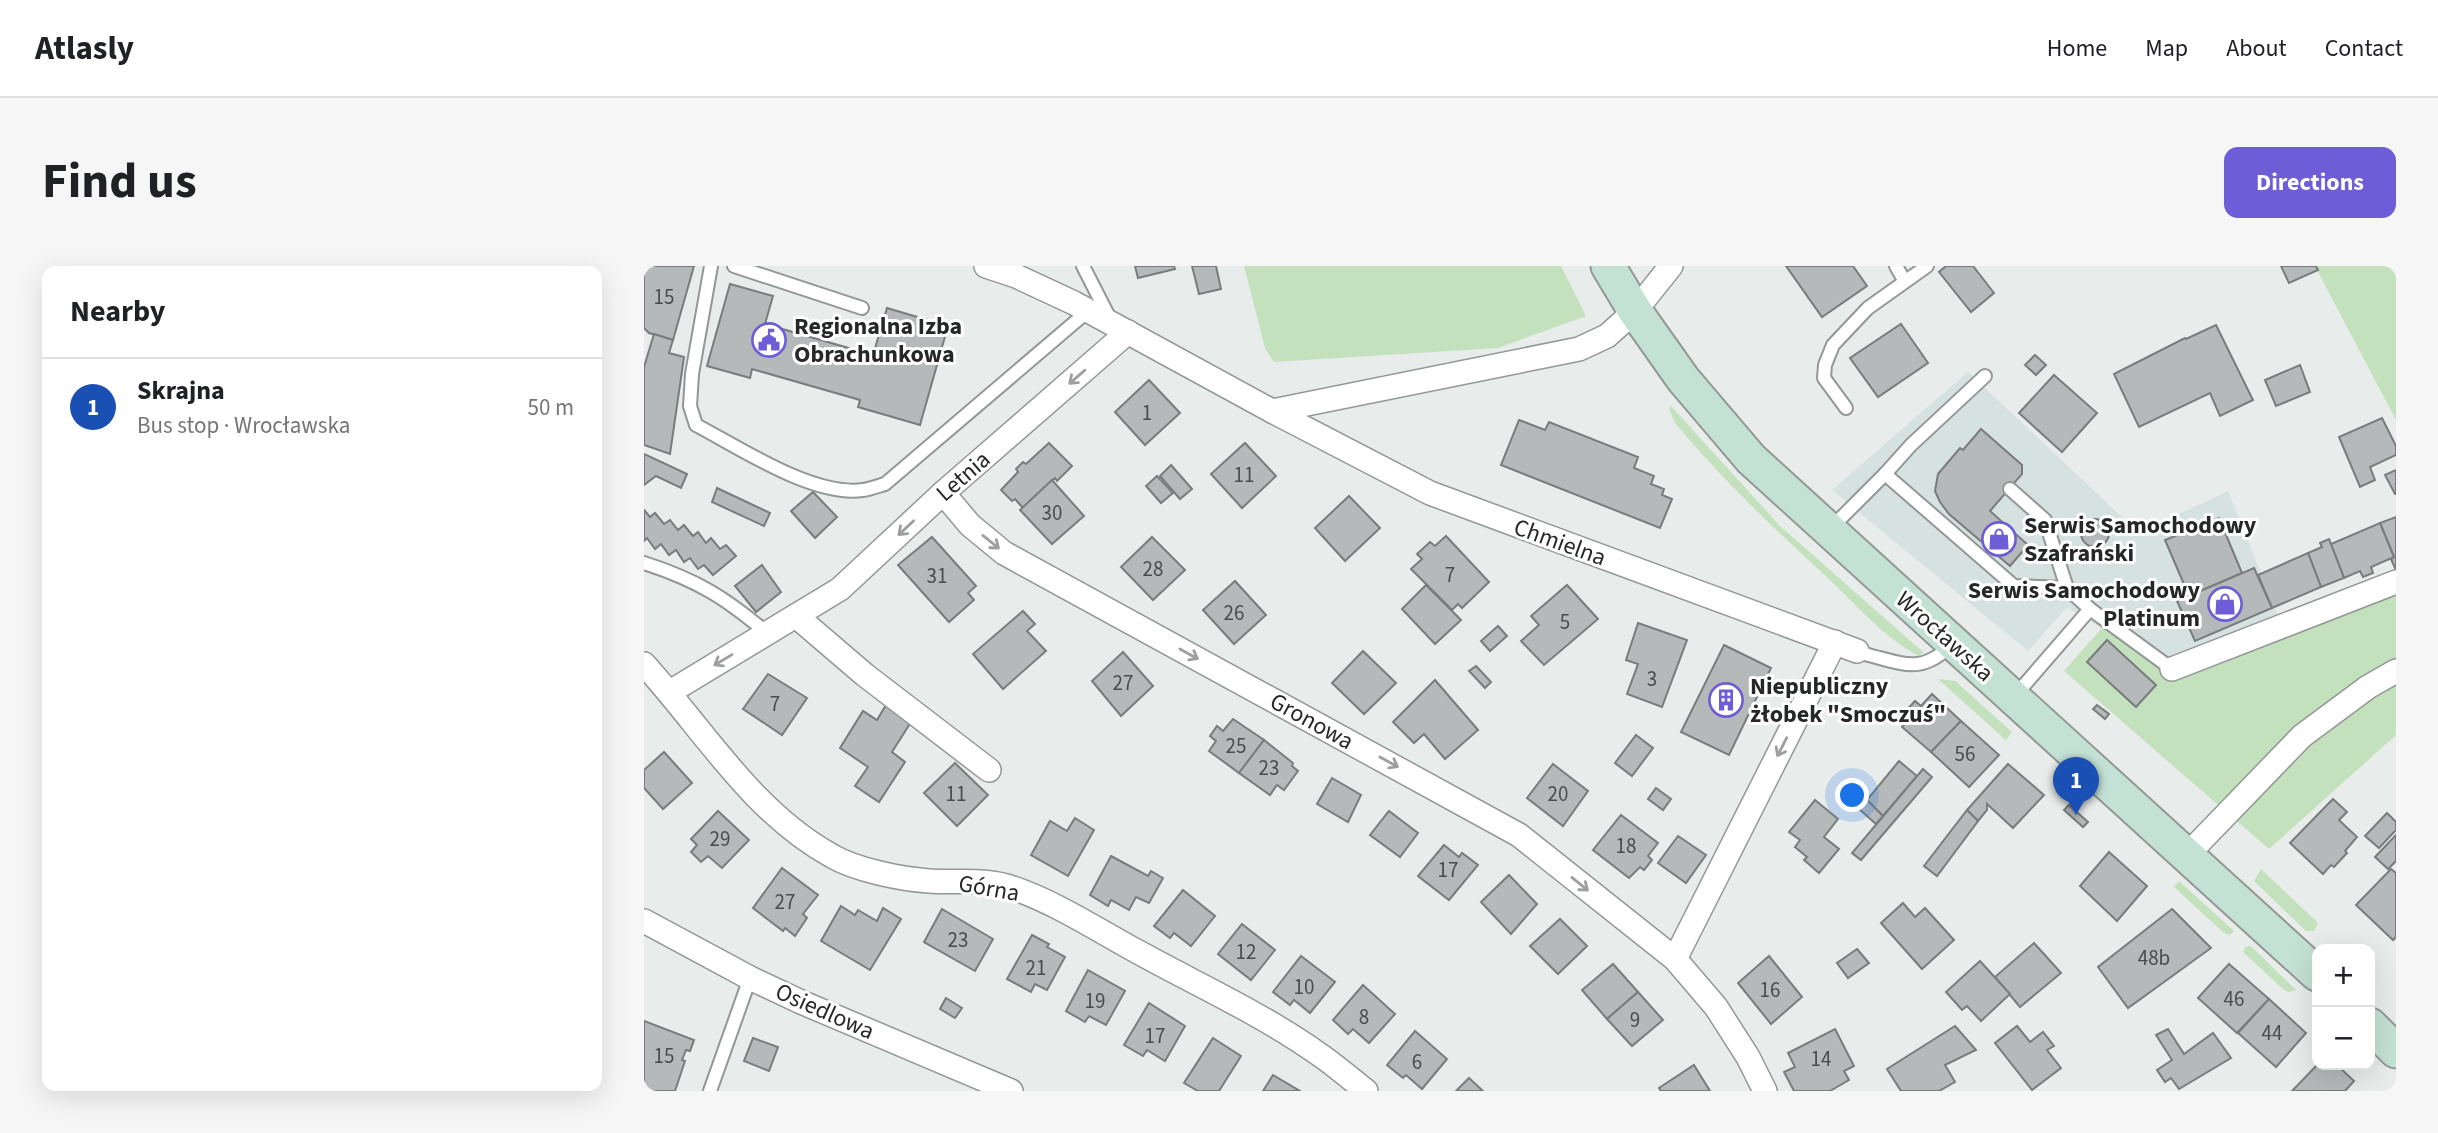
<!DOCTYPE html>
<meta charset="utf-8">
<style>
body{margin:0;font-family:"Source Sans 3",sans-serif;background:#f6f6f6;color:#202124}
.controls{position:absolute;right:21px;bottom:21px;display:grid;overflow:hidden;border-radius:14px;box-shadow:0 7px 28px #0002}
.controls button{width:63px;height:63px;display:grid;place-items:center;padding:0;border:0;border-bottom:2px solid #e0e0e0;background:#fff;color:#202124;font:35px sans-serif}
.you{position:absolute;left:1209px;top:530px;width:24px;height:24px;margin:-18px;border:5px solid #fff;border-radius:50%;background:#1a73e8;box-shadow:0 0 0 10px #1a73e833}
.badge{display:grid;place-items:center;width:46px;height:46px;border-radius:50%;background:#6e5dd7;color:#fff;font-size:23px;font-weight:700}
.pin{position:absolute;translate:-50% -58px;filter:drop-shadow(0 2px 4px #0008)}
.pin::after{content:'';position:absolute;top:37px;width:24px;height:21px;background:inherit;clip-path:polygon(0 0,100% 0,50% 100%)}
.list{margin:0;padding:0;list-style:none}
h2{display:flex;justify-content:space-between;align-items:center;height:91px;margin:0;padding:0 28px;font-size:30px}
h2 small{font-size:23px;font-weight:400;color:#757577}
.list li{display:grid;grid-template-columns:46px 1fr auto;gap:21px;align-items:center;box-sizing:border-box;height:98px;padding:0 28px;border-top:2px solid #e0e0e0}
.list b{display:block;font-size:26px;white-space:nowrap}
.list p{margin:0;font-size:23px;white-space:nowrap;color:#757577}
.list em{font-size:23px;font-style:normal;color:#757577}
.map{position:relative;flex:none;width:1752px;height:825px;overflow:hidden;border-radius:14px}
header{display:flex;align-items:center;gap:42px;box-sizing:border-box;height:98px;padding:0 35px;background:#fff;border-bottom:2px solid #e0e0e0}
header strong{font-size:33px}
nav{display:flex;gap:38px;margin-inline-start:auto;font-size:24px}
.intro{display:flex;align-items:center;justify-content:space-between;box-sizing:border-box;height:168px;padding:0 42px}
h1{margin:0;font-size:49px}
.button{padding:18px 32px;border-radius:14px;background:#6e5dd7;color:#fff;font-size:24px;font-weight:700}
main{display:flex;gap:42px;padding:0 42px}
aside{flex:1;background:#fff;border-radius:14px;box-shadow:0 7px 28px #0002}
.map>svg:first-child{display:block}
</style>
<header>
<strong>Atlasly</strong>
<nav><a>Home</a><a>Map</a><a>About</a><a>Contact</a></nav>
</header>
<div class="intro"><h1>Find us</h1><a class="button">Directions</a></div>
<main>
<aside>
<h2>Nearby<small></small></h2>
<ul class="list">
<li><span class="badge" style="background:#1a4fb4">1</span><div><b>Skrajna</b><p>Bus stop · Wrocławska</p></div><em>50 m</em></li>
</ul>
</aside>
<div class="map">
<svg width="1752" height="825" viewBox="0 0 1752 825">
<rect width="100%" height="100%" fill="#e8eceb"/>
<!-- built -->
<polygon fill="#d5e2e0" points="1324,106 1495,267 1584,225 1637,357 1522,402 1423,341 1384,385 1188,224"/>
<!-- green -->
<g fill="#c2e1bc">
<polygon points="600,0 917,0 942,50 854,82 630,96 621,82"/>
<polygon points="1671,0 1752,0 1752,154"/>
<path d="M1027,140L1136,260L1279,386L1275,390C1242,373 1216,343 1189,317C1134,266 1079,215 1031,157L1025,143Z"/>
<polygon points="1752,312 1752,469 1625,583 1420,405 1458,362 1523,402"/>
<polygon points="1294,413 1311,415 1368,466 1362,474"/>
<polygon points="1617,603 1674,657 1670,665 1662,665 1610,615"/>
<polygon points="1535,615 1590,665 1586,669 1580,667 1530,621"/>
<polygon points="1607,680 1652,724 1644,726 1639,723 1599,686 1601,681"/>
</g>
<!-- building -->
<g fill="#b5b9b9" stroke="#787c7c" stroke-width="2">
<polygon points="0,0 50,0 29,74 5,67 0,62"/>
<polygon points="491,0 530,0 531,3 494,12"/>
<polygon points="548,0 572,0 577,23 555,28"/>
<polygon points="1142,0 1209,0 1223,20 1178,51"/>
<polygon points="1302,0 1329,0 1350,27 1327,46 1295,6"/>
<polygon points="1637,0 1672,0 1674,4 1645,17"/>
<polygon points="86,18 129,30 121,58 229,89 243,42 304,60 276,159 214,141 216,134 108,103 106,112 63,100"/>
<polygon points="1257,58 1284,97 1234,131 1206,92"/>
<polygon points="1572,59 1609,134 1576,150 1566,127 1495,161 1470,108 1541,72 1542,73"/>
<polygon points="10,68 29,74 25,87 40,91 26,188 0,179 0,101"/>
<polygon points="1391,89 1402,99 1392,109 1381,99"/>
<polygon points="1656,99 1666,126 1632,140 1621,114"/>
<polygon points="1410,109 1453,147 1418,186 1375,147"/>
<polygon points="505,114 536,147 501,179 471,146"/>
<polygon points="1738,152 1752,180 1752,189 1726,201 1731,214 1716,221 1695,171"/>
<polygon points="875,154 901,164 905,156 994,191 990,202 1010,210 1007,218 1020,223 1018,229 1028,233 1016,262 857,199"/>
<polygon points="1337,163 1378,199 1378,208 1346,245 1384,279 1366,300 1305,248 1296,236 1291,225 1294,208 1316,182 1319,184"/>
<polygon points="405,177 428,200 413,215 411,212 379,242 371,233 368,235 357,224 374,206 372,203 379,196 382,198"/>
<polygon points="601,177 632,210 598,242 567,208"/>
<polygon points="0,188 43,208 37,222 12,210 0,219"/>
<polygon points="527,199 548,223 536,233 516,210"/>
<polygon points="1752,204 1752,228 1751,228 1741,209"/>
<polygon points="513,210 529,227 517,237 502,220"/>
<polygon points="408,214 440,250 408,278 376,244"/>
<polygon points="73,222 126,247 120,260 68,236"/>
<polygon points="169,226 193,251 171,272 147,245"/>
<polygon points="705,230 736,262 701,295 671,262"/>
<polygon points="0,244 6,251 11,247 20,258 26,254 34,264 40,259 49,270 54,266 62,277 67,272 76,283 82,279 92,290 69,309 60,299 54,303 46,292 40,296 32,284 25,289 17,278 11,283 3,272 0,275"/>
<polygon points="1752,251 1752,304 1747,293 1750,291 1736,257"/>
<polygon points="1575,252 1598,307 1545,330 1521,274"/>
<circle cx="1451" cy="267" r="14"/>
<polygon points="1736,257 1750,291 1727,301 1729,307 1719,311 1716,305 1700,312 1687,278"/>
<polygon points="802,270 845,316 818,342 814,338 808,344 767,303 778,293 773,288 786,276 791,280"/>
<polygon points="288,271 332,320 324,327 330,334 305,356 254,299"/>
<polygon points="508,271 541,304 509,334 477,301"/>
<polygon points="1685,273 1700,312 1677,321 1664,287 1678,281 1676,277"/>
<polygon points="1664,287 1677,321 1628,342 1614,309"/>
<polygon points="118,299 137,326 112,346 91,320"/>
<polygon points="1610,302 1628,342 1551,375 1533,335"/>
<polygon points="591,315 622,349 590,378 559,344"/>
<polygon points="782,319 817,354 791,378 758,343"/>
<polygon points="923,319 954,353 900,399 877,375 895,359 887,350"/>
<polygon points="379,345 391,358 383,365 402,385 359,423 329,388"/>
<polygon points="994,357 1043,374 1018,441 983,428 994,398 982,394"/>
<polygon points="854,360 863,370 846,385 837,375"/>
<polygon points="1463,374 1512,419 1492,441 1443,396"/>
<polygon points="1080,379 1127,402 1085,489 1037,466"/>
<polygon points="719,385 752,417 720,448 688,417"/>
<polygon points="479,386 509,420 477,450 448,415"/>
<polygon points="832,400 847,416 841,422 825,405"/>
<polygon points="124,408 163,432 138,469 99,443"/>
<polygon points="791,414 834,464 801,493 780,468 770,477 749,456"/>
<polygon points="1288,428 1317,455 1287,486 1258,461 1266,452 1260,447 1271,435 1277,440"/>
<polygon points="242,439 267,456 248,486 261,496 235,536 211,520 224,501 196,482 219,445 233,454"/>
<polygon points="1453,439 1465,448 1461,453 1449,443"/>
<polygon points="589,453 620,474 595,507 565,485 572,475 566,470 573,460 579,465"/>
<polygon points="1317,455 1355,489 1325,521 1287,486"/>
<polygon points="992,469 1009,482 988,510 971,497"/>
<polygon points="620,474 649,497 648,500 654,505 640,524 633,519 626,529 595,507"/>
<polygon points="20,486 48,517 19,543 0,522 0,504"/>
<polygon points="1255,495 1273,510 1239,550 1223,534"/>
<polygon points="311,497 344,529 313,560 280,527"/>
<polygon points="909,498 944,525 919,560 883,532"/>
<polygon points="1364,498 1400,529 1369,562 1343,538 1343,544 1334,555 1323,544"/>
<polygon points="1279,503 1288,511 1217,594 1208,587"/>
<polygon points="688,512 717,529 704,556 673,538"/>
<polygon points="1012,522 1027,533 1019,544 1004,533"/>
<polygon points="1689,533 1703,546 1695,554 1713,571 1701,585 1703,587 1690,601 1687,599 1679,608 1646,577"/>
<polygon points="1171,534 1194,553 1180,571 1195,583 1175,607 1160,594 1163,591 1151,581 1156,574 1145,566"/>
<polygon points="1223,534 1239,550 1232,558 1215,543"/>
<polygon points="1425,539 1444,556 1439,561 1420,544"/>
<polygon points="1323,544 1334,555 1293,610 1280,600"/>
<polygon points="74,545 105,574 78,602 64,590 57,596 47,586 53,579 47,573"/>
<polygon points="745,545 774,567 756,591 726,569"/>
<polygon points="1743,547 1752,556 1752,564 1735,582 1721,570"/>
<polygon points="977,549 1014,577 1004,590 1008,594 1000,604 996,601 985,612 949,584"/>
<polygon points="431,552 450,564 424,610 387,589 406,555 423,565"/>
<polygon points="1752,569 1752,595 1744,603 1731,591"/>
<polygon points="1034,570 1062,589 1042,617 1014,597"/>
<polygon points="800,579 815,591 818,587 834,599 805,634 774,610"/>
<polygon points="1465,586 1503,620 1473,655 1436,620"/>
<polygon points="467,590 504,610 507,605 519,612 505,637 492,631 485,644 467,634 464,640 446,629"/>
<polygon points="138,602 174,629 159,648 163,652 151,670 141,662 139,665 109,642"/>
<polygon points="1747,603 1752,607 1752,671 1749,674 1712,639"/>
<polygon points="865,609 893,638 867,668 837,636"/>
<polygon points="539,624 571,650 547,680 530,667 526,672 510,660"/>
<polygon points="1259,637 1271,651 1281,642 1310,674 1278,703 1237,657"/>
<polygon points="197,640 211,649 214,644 233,655 239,642 257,653 226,704 177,675"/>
<polygon points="298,643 349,673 331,705 280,676"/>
<polygon points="1528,643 1567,682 1484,742 1454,701"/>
<polygon points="916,653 943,680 914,708 886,680"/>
<polygon points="598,658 631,684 607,714 574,688"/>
<polygon points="388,669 405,678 403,681 421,691 403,724 391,718 387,726 363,713"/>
<polygon points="1390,677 1417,707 1376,741 1351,711"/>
<polygon points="1213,683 1225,697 1204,712 1193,697"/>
<polygon points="657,690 691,716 666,747 650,734 646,739 629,726"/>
<polygon points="1125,690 1158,731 1127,758 1094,717"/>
<polygon points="1336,695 1366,728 1337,755 1323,740 1318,744 1302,726"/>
<polygon points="969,698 994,726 963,753 938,724"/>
<polygon points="1585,698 1625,733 1593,767 1554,732"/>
<polygon points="444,704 481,725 462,759 445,750 441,756 422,745"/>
<polygon points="719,719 751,748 725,777 709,763 704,768 689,754"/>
<polygon points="994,726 1019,754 988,780 963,753"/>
<polygon points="302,732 318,742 311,752 296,743"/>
<polygon points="1625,733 1662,767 1632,801 1594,767"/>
<polygon points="505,737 541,760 521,795 503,784 499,790 480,779"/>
<polygon points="0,755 50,774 46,785 42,784 38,794 41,795 31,825 0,825"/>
<polygon points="1311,760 1332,784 1301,799 1311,816 1295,825 1257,825 1243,803"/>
<polygon points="1373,760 1386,776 1399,766 1410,780 1403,784 1417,802 1388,824 1351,777"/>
<polygon points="1191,763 1210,800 1200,805 1205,814 1186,825 1150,825 1140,806 1151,801 1144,787"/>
<polygon points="1524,763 1540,788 1569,767 1587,792 1535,823 1527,812 1521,816 1513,804 1528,794 1512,769"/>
<polygon points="771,765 803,793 778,823 762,809 759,812 743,799"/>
<polygon points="109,772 134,781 125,805 100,795"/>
<polygon points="569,772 597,790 575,825 554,825 540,817"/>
<polygon points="1050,799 1066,825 1017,825 1015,822"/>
<polygon points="1673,799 1693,799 1710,815 1701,825 1648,825"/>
<polygon points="629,809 656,825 619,825"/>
<polygon points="825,812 839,825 812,825"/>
</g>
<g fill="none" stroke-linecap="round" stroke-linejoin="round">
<!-- lane casing -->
<g stroke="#939796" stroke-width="16">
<g id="lane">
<path d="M67,0L48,108L46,140L52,159C96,182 169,231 219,224C226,223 234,220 241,218L444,45"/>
<polyline points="90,0 218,42"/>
<polyline points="439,0 466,53"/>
<polyline points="1252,0 1260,14"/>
<polyline points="1341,110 1267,179 1241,208 1370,320 1423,322"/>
<polyline points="1202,142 1180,112 1181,99 1189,79 1224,42 1283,0"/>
<polyline points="1366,223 1401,254 1423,322 1446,343 1528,403"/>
<polyline points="1187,262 1241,208"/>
<path d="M0,297C53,314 82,332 124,368"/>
<path d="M1220,388C1259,397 1277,410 1309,377"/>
<polyline points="1369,432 1446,343"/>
<polyline points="66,825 106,712"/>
</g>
</g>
<!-- street casing -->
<g stroke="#939796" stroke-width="26">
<g id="street">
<polyline points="342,0 372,10 430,37 628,145 786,227 1213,385"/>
<polyline points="628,145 935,83 963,70 991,45 1027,0"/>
<polyline points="299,227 326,259 360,287 875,569 1031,693 1072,741 1104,791 1121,825"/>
<polyline points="152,350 221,409 345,504"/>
<path d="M0,398C60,464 108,546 188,590C212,604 257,613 285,615C313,617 342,612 369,622C413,637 455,665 496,687C556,720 620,749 676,789C692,800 707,813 722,825"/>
<polyline points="1528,403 1752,316"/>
<polyline points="26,426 196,323 299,227 484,66"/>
<polyline points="1544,588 1658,470 1724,421 1752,405"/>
<polyline points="0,655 106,712 157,736 367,825"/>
<polyline points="1031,693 1191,376"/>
</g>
</g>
<!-- secondary casing -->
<g stroke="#939796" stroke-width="37">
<g id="secondary">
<polyline points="964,0 991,45 1039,113 1107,193 1673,708"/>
<polyline points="1726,759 1752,785"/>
</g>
</g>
<!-- lane -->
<use href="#lane" stroke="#fff" stroke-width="12"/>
<!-- street -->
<use href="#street" stroke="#fff" stroke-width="23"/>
<!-- secondary -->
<use href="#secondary" stroke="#c4e1d5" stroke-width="33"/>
</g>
<!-- one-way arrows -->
<defs><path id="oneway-shaft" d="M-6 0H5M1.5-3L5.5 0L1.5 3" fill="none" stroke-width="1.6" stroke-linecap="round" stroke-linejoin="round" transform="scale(1.75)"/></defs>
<g stroke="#9d9e9e">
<use href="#oneway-shaft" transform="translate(433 111) rotate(139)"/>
<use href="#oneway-shaft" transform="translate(262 262) rotate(137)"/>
<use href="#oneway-shaft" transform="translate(347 276) rotate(39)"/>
<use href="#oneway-shaft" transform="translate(545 388) rotate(29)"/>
<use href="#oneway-shaft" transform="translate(79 394) rotate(149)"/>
<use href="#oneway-shaft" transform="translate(1138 481) rotate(117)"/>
<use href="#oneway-shaft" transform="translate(745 496) rotate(29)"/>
<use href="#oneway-shaft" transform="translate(936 618) rotate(39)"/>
</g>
<!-- icons -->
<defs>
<g id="civic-ring" transform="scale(1.75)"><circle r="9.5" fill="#fff" stroke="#6e5dd7" stroke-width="1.5"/><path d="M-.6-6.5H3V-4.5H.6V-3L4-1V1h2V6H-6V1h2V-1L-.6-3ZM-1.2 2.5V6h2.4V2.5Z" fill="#6e5dd7"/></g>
<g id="shop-ring" transform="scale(1.75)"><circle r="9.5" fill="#fff" stroke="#6e5dd7" stroke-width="1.5"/><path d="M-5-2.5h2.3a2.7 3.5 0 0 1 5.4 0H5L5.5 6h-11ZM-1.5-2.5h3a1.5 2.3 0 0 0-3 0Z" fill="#6e5dd7"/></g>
<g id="building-ring" transform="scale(1.75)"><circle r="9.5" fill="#fff" stroke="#6e5dd7" stroke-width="1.5"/><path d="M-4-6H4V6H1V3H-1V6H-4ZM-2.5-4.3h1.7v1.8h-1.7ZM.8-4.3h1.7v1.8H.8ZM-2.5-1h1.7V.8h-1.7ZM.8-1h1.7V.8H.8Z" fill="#6e5dd7"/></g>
</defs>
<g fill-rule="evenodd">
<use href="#civic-ring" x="125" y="74"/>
<use href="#shop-ring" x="1355" y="273"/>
<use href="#shop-ring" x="1581" y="338"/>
<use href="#building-ring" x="1082" y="434"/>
</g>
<g text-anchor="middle" stroke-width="6" stroke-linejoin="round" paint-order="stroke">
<!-- number labels -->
<g font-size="21" fill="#4a4c4c">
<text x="20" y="38">15</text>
<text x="503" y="154">1</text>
<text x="600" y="216">11</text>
<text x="408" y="254">30</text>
<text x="509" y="310">28</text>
<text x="806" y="316">7</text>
<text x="293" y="317">31</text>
<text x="590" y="354">26</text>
<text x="921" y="363">5</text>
<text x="1008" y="420">3</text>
<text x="479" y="424">27</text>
<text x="131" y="445">7</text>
<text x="592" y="487">25</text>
<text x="1321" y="495">56</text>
<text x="625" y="509">23</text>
<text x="312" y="535">11</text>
<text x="914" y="535">20</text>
<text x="76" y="580">29</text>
<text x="982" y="587">18</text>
<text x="804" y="611">17</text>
<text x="141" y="643">27</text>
<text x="314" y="681">23</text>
<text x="602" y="693">12</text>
<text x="1510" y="699">48b</text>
<text x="392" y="709">21</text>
<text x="660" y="728">10</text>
<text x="1126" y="731">16</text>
<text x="1590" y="740">46</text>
<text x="451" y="742">19</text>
<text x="720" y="758">8</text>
<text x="991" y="761">9</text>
<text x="1628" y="774">44</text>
<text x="511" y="777">17</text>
<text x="20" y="797">15</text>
<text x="1177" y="800">14</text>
<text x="773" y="803">6</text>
</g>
<!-- poi labels -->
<g font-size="24" font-weight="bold" fill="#262827" stroke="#fff" text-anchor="start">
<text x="150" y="68">Regionalna Izba<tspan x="150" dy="28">Obrachunkowa</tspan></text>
<text x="1380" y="267">Serwis Samochodowy<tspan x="1380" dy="28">Szafrański</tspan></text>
<text x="1556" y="332" text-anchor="end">Serwis Samochodowy<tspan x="1556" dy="28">Platinum</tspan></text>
<text x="1106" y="428">Niepubliczny<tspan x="1106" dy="28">żłobek "Smoczuś"</tspan></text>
</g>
<!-- street labels -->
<g font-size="24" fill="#262827" stroke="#fff">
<text transform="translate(319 210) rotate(-41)" y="8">Letnia</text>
<text transform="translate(916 276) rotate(20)" y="8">Chmielna</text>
<text transform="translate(1301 370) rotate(42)" y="8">Wrocławska</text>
<text transform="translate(668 455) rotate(29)" y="8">Gronowa</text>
<text transform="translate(345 622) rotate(10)" y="8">Górna</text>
<text transform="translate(181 745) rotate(24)" y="8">Osiedlowa</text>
</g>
</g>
</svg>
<div class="controls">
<button>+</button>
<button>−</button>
</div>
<div class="you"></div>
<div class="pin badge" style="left:1432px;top:549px;background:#1a4fb4">1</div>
</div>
</main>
